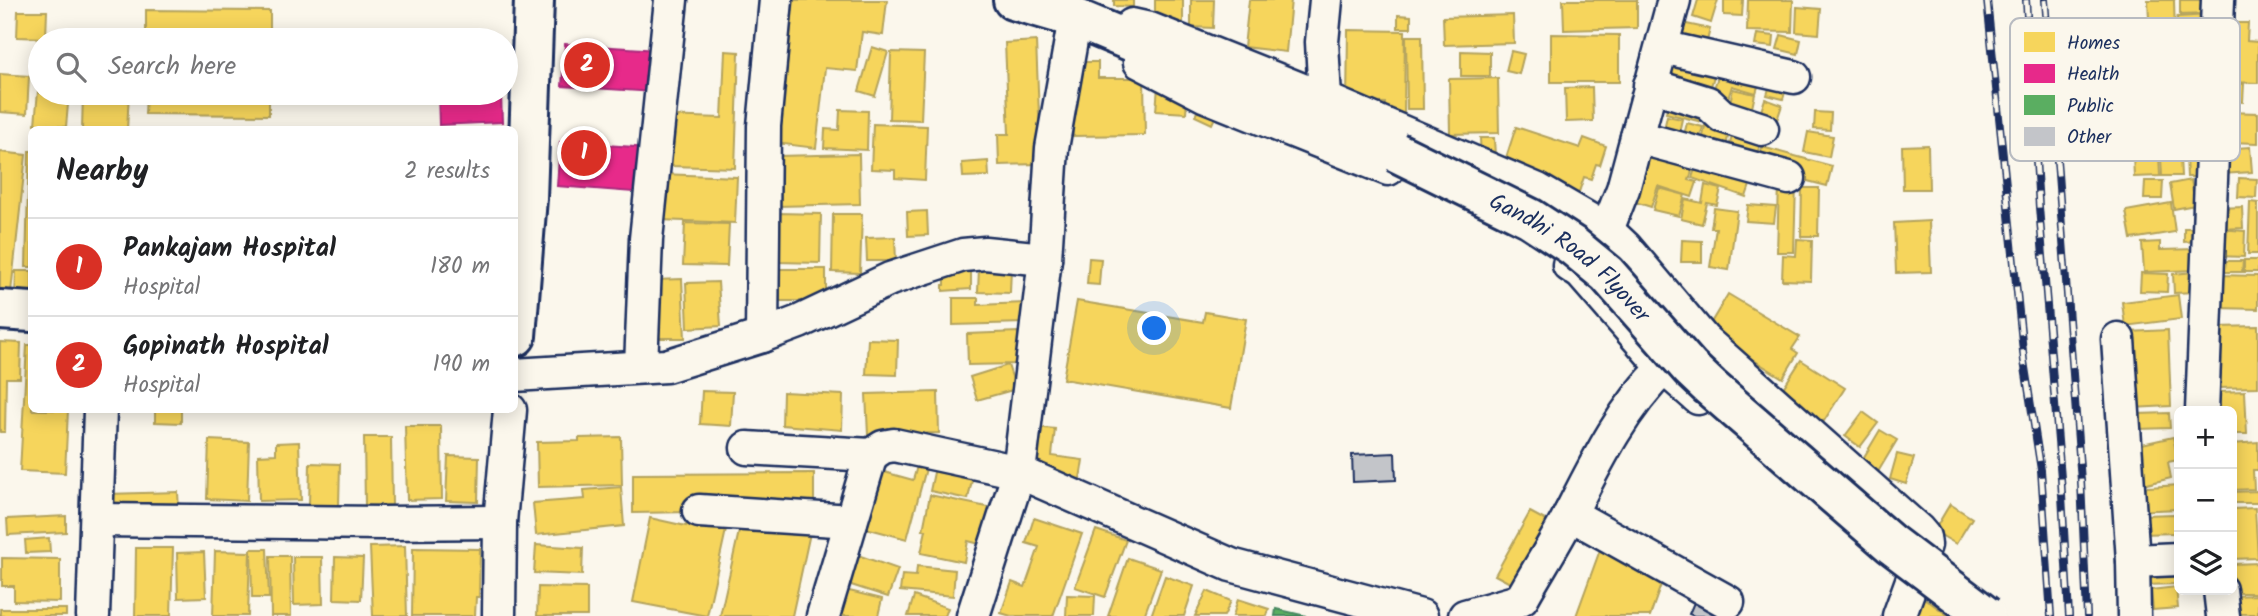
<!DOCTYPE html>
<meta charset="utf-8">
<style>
body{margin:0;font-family:Kalam,sans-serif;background:#f2f2f2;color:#202124}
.controls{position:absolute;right:21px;bottom:21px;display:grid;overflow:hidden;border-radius:10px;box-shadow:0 4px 18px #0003}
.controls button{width:63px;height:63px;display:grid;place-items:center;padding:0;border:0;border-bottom:2px solid #e0e0e0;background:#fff;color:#202124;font:35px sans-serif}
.you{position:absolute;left:1155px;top:329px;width:24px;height:24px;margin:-18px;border:5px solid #fff;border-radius:50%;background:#1a73e8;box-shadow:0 0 0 10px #1a73e833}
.badge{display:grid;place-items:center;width:46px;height:46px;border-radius:50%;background:#d93025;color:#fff;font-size:23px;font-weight:700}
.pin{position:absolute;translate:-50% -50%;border:4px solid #fff;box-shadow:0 2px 7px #0006}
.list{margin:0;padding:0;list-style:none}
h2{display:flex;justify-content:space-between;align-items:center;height:91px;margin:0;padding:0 28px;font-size:30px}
h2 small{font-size:23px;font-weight:400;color:#757577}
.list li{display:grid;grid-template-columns:46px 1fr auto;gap:21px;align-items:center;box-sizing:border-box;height:98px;padding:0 28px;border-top:2px solid #e0e0e0}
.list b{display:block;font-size:26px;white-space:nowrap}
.list p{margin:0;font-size:23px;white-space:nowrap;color:#757577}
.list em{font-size:23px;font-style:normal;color:#757577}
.icon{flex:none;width:38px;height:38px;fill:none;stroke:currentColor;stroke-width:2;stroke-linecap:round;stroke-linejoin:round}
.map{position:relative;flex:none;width:2258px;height:616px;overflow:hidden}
.search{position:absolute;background:#fff;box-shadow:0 4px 18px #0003;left:28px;top:28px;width:490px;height:77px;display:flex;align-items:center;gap:18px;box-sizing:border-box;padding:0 24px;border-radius:38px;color:#757577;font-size:26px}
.panel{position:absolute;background:#fff;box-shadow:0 4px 18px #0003;left:28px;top:126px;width:490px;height:287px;border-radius:10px}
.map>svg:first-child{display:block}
</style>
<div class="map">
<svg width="2258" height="616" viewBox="0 0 2258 616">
<rect width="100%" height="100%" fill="#fbf7ec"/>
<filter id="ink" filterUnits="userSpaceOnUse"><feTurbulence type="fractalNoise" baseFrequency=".0143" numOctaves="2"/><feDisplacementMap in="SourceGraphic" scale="14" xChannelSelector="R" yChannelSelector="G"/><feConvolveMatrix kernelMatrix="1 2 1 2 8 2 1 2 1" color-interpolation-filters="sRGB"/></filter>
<g filter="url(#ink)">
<!-- homes -->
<g fill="#f6d55c" stroke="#b4a35d" stroke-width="2">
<polygon points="794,0 887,0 883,35 862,32 857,71 825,68 816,148 775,143 779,111 782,111"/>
<polygon points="1114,0 1133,0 1133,7 1114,6"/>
<polygon points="1155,0 1183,0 1183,23 1155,24"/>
<polygon points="1191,0 1214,0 1213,28 1191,27"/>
<polygon points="1249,0 1291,0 1286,52 1244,47"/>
<polygon points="1563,0 1637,0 1637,28 1564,30"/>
<polygon points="1698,0 1718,0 1711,23 1693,17"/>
<polygon points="1724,0 1743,0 1742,16 1724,15"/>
<polygon points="1748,0 1793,0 1792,32 1747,31"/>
<polygon points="2148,0 2174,0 2175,37 2150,39"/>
<polygon points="2180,0 2209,0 2209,14 2180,15"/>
<polygon points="1797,7 1821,9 1819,34 1796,32"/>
<polygon points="146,10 270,11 270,40 146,40"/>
<polygon points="18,11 47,11 46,38 17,37"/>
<polygon points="1398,15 1411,16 1411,28 1398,28"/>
<polygon points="1513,15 1514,43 1444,45 1443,17"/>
<polygon points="2208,15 2209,35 2178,36 2177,17"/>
<polygon points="1682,23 1710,29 1704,53 1676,47"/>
<polygon points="2232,23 2248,23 2247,41 2258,42 2258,83 2229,82"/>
<polygon points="1348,30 1405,31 1404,118 1385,118 1385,103 1347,102"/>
<polygon points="1551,34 1619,35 1619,82 1551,82"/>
<polygon points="1757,34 1774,36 1773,47 1755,45"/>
<polygon points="1781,35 1801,40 1798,54 1777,49"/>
<polygon points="1406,36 1422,36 1423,109 1407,109"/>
<polygon points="1036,41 1041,164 999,165 998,134 1009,134 1005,43"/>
<polygon points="872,47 888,52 875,96 859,91"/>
<polygon points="725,51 739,52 735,168 671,166 671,150 663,150 664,116 722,118"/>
<polygon points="1461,51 1490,52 1490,76 1461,76"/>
<polygon points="1511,51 1524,54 1519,74 1506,71"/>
<polygon points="891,52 924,53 921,120 889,119"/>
<polygon points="1072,62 1098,62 1098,78 1144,78 1145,135 1073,136"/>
<polygon points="1664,62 1717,66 1709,93 1660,80"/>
<polygon points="1722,65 1761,77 1756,93 1732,86 1726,105 1710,100"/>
<polygon points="40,69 40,93 69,93 66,127 35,124"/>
<polygon points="0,74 29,76 27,114 0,112"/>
<polygon points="1498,78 1499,133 1450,134 1449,79"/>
<polygon points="1772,78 1788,83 1783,99 1767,95"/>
<polygon points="2228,83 2244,84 2243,102 2227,101"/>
<polygon points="1158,86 1172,87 1171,97 1187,99 1186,113 1156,111"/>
<polygon points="1592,87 1593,121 1566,122 1565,88"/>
<polygon points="1733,89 1755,94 1750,117 1728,112"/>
<polygon points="83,93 129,93 127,130 82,130"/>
<polygon points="146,93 269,93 269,115 145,114"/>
<polygon points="1669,98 1706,107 1702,122 1666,113"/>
<polygon points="1765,99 1782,105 1775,126 1758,120"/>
<polygon points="1201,103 1218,111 1212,124 1195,116"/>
<polygon points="840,110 868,111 867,150 824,148 825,129 839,130"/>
<polygon points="1815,112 1831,113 1830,130 1814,129"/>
<polygon points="2228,112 2258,113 2258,143 2227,142"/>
<polygon points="1667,116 1682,119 1677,142 1662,138"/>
<polygon points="1687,123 1703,127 1697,147 1682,143"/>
<polygon points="873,124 927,126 925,180 895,178 895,170 871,169"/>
<polygon points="1705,126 1729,131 1724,158 1700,153"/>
<polygon points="1516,127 1580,148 1584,138 1606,146 1600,165 1596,164 1591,179 1584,177 1578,195 1502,170"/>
<polygon points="1734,129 1762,137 1754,166 1726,158"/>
<polygon points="1808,132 1833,136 1829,157 1804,152"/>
<polygon points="1480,138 1494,138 1495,156 1481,158"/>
<polygon points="1928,145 1929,189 1903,189 1902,146"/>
<polygon points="1652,146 1696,160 1689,180 1697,182 1692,197 1658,186 1651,207 1632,201"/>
<polygon points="1762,147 1832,166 1827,186 1757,168"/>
<polygon points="2250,147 2252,172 2222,174 2221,149"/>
<polygon points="29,151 32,151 32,267 26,267"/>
<polygon points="0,152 26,155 11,292 0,290"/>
<polygon points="859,154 860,204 778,206 777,156"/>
<polygon points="2159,154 2160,176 2134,177 2133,155"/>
<polygon points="2205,155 2206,177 2187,177 2186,156"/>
<polygon points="1699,157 1753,176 1746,197 1692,178"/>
<polygon points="2180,157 2181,176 2162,176 2161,158"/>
<polygon points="988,161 989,176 963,177 962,163"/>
<polygon points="662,174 737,177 735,223 660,220"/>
<polygon points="2239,178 2257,179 2256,198 2238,197"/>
<polygon points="2191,180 2195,205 2174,209 2170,184"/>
<polygon points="2145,181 2163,181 2162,199 2144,199"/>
<polygon points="1779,183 1796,184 1794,252 1777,252"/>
<polygon points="1705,185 1721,189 1717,205 1707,203 1702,224 1681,219 1685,199 1702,203"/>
<polygon points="1659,188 1685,195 1679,216 1653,210"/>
<polygon points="1802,188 1819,188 1818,236 1801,236"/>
<polygon points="2250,202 2258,203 2258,254 2248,254"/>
<polygon points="2171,203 2175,232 2131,239 2126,211"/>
<polygon points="1748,205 1776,207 1774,223 1746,221"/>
<polygon points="2242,207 2243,228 2220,229 2219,208"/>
<polygon points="1714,208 1737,211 1729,270 1710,267 1716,228 1711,228"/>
<polygon points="927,211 928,235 908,236 907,212"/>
<polygon points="778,213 821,214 820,263 777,262"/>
<polygon points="833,214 862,214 860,273 832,272"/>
<polygon points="1929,221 1931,272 1896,273 1894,223"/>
<polygon points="685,223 729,224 727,266 683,265"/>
<polygon points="2184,228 2198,228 2198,241 2184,242"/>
<polygon points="2219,229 2245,231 2244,257 2217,256"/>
<polygon points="895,237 896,261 867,261 866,238"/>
<polygon points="1797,239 1812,240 1811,281 1782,280 1783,255 1796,256"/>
<polygon points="1682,240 1702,241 1702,262 1681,262"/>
<polygon points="2160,242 2160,250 2196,249 2197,270 2144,272 2142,243"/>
<polygon points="1089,258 1101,259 1099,285 1087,284"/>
<rect x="2244" y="260" width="14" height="12"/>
<polygon points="2219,261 2243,261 2242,272 2218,272"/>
<polygon points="971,264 971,289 943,291 943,285 945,285 945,265"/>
<polygon points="979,267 1011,268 1010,293 978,292"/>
<rect x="780" y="269" width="46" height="32"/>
<polygon points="16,271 32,271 32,299 15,298"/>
<polygon points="2194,272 2196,292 2174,293 2173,274"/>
<polygon points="2141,273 2168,274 2167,292 2140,291"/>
<polygon points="2218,275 2258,276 2258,309 2217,308"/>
<polygon points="682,279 685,338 656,338 654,280"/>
<polygon points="718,282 721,326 688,328 686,283"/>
<polygon points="1728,294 1800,337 1792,349 1798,353 1783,378 1706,331"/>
<polygon points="2178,295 2181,319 2125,326 2122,302"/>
<polygon points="953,298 978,298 978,305 1024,303 1025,323 953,325"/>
<polygon points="1077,301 1203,322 1205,312 1246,319 1231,408 1063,379"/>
<polygon points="2258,326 2258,387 2219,388 2217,327"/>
<polygon points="2168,330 2171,406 2132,408 2129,332"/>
<polygon points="1018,332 1018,364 968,365 967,334"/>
<polygon points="868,339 898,340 897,375 866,374"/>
<polygon points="0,342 21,343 20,378 6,378 5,432 0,432"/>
<polygon points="27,345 32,345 32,410 68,410 65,473 20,471"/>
<polygon points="1801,360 1845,388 1820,427 1776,399"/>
<polygon points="1008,365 1016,389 977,400 970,377"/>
<polygon points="702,391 733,392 731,426 700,424"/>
<polygon points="2245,391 2247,434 2232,434 2232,411 2219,411 2219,392"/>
<polygon points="783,392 843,395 842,430 782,425"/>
<polygon points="938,392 939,433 868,435 866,394"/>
<polygon points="155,410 181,410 181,423 155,422"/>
<polygon points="1863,412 1878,423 1860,447 1845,436"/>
<polygon points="2169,413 2170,428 2138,429 2137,414"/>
<polygon points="405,426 441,426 442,499 407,500"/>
<polygon points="1035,427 1055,429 1052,456 1083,460 1080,479 1029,473"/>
<polygon points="1880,430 1897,440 1875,477 1858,467"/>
<polygon points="364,437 391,437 392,505 365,506"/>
<polygon points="621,437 622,485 538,487 537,442 579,441 579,438"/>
<polygon points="2173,437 2178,460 2168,462 2171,478 2143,485 2133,446"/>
<polygon points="209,440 249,442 247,501 207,499"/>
<polygon points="299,442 301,500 259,501 258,455 276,454 276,443"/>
<polygon points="2258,442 2258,470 2253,470 2254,489 2232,490 2232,444"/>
<polygon points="1897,454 1914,458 1906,484 1890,479"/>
<polygon points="448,456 479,457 478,502 446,501"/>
<polygon points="310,463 340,464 339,506 309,505"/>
<polygon points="918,463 927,465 907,539 862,527 877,470 913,480"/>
<polygon points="936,463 974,471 968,499 930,491"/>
<polygon points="814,473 814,510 633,513 633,474"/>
<polygon points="2179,485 2179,509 2134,511 2133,488"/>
<polygon points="621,487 624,526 536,535 533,503 585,499 584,490"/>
<polygon points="2258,491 2258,503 2232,503 2232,492"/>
<polygon points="178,492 179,510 107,514 106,494"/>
<polygon points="930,495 992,508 984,545 968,541 964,562 921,553 926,530 923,530"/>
<polygon points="1950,504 1972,518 1956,544 1934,531"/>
<polygon points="2255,508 2258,558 2232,559 2232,509"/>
<polygon points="1530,512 1556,526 1521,589 1495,575"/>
<polygon points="2175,514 2175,533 2143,534 2143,515"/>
<polygon points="66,516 66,532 8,535 7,519"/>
<polygon points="650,518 686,526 687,522 726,530 707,616 633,602"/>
<polygon points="742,518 810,533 792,616 720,616"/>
<polygon points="1034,518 1082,534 1053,616 1011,616 1001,613 1012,582 1025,587 1039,547 1026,543"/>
<polygon points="1096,530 1126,540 1105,597 1075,587"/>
<polygon points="49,538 50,552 26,553 25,540"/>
<polygon points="536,545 583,548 582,575 534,573"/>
<polygon points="405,546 407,616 373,616 370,547"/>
<polygon points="136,548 173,548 171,616 135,616"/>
<polygon points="413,548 480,549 479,597 476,597 475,616 412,616"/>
<polygon points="251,549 267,549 269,598 252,598"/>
<polygon points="1600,550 1665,573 1650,616 1576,616"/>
<polygon points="215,551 250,552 248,616 213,616"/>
<polygon points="204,552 206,597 178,598 177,553"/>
<polygon points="852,553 898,569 888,597 842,582"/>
<polygon points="270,556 290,556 291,616 271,616"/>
<polygon points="293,557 322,557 323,604 294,605"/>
<polygon points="335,557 363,558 361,600 334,599"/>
<polygon points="2,558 60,559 60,602 14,601 14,586 2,586"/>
<polygon points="1128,558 1161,569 1144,616 1108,616"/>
<polygon points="2258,563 2258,593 2233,593 2232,564"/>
<polygon points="917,566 955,570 953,596 900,591 902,575 916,576"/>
<polygon points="2179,566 2179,584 2144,585 2143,568"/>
<polygon points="1165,576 1194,586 1184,616 1151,616"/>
<polygon points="538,587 587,588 587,616 537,616"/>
<polygon points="2176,587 2178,608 2153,610 2151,590"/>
<polygon points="837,588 882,599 878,616 830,616"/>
<polygon points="1207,591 1231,601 1224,616 1195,616"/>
<polygon points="1917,593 1949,616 1909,616"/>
<polygon points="1067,595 1095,596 1094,616 1066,616"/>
<polygon points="2258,595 2258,614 2234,614 2233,596"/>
<polygon points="914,596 948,608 945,616 908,616"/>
<polygon points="1238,599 1269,609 1267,616 1233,616"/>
<rect x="0" y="609" width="66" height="7"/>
</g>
<!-- health -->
<g fill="#e7298a" stroke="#aa2b7d" stroke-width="2">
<polygon points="565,44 658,50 655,92 562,86"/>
<polygon points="438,93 501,93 502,122 439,125"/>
<polygon points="560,142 649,148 646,193 557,186"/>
</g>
<!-- public -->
<polygon fill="#5aae61" stroke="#478860" stroke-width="2" points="1276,609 1306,616 1275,616"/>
<!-- building -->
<g fill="#c3c5c9" stroke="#1b2f5e" stroke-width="2">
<polygon points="1395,453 1396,480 1353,482 1352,455"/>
<polygon points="1695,600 1732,616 1694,616 1689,614"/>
</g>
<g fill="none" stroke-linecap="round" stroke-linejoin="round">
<!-- minor casing -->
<g stroke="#1b2f5e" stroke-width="37">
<g id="minor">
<polyline points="1132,25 1150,29 1325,99 1538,190 1607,230 1626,248 1704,340 1918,530 1924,537 1925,545 1899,616"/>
<polyline points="1662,47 1794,77"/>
<polyline points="1140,62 1206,96 1388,169"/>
<polyline points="1650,85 1708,103 1722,116 1762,129"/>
<polyline points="1325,99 1322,42 1326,0"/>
<polyline points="1637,137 1789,178"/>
<polyline points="1607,230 1623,189 1674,0"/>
<polyline points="1569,265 1581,273 1664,368 1698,398"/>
<polyline points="762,336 764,126 776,0"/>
<polyline points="2118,339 2133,561 2134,616"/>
<polyline points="641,367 646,239 671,0"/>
<polyline points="514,375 666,366 762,336 799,322 890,279 963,255 985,253 1045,259"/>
<polyline points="2202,411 2218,0"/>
<polyline points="747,448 871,455"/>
<polyline points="699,511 851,521"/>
<polyline points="1570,514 1728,602"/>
<polyline points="97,520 383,523 500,522"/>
<polyline points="2133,561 2179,559"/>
<polyline points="2220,590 2223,616"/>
<polyline points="93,616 100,410"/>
<polyline points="499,616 500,522 510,410"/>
<polyline points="823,616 871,455 883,447 894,445 1019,472 1231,565 1421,616"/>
<polyline points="973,616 1019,472 1045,259 1052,148 1075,18"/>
<path d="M1465,616L1515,602L1522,598C1537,571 1554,545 1568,518C1595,465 1621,410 1664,368"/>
</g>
</g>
<!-- major casing -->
<g stroke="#1b2f5e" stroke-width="44">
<g id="major">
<polyline points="1013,0 1075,18 1396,152"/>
<polyline points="0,310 32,312"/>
<polyline points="514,336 516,336 527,198 534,0"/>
</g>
</g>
<!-- minor -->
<use href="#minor" stroke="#fbf7ec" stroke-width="32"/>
<!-- major -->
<use href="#major" stroke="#fbf7ec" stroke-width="38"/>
<!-- rail casing -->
<g stroke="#1b2f5e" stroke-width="8">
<g id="rail">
<polyline points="1987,0 2024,361 2041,470 2051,616"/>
<polyline points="2026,0 2039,207 2061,478 2069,616"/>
<polyline points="2045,0 2081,481 2087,616"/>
</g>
</g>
<!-- rail -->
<use href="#rail" stroke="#fbf7ec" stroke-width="5" stroke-dasharray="16" stroke-linecap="butt"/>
<!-- major-bridge casing -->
<g stroke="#1b2f5e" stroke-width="44" stroke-linecap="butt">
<g id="major-bridge">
<path id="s1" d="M1396,152L1530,218L1573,246L1607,274L1690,368L1710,387L1891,544L1986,616"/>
</g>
</g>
<!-- major-bridge -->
<use href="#major-bridge" stroke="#fbf7ec" stroke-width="38"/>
</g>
</g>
<g text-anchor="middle" stroke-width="7" stroke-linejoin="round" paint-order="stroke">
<!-- street labels -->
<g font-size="23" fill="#1b2f5e" stroke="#fbf7ec">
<text dy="8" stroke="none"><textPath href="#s1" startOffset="205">Gandhi Road Flyover</textPath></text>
</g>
</g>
<!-- legend -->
<rect x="2010" y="18" width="230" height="143" rx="10" fill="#fbf7ec" stroke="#b8bbc1" stroke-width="2"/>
<rect x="2024" y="32" width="31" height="20" fill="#f6d55c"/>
<rect x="2024" y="64" width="31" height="19" fill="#e7298a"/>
<rect x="2024" y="95" width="31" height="20" fill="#5aae61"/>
<rect x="2024" y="127" width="31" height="19" fill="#c3c5c9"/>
<g font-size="19" fill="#1b2f5e">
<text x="2067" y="49">Homes</text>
<text x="2067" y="80">Health</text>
<text x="2067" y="112">Public</text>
<text x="2067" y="143">Other</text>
</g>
</svg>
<div class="controls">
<button>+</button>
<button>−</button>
<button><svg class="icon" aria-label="layers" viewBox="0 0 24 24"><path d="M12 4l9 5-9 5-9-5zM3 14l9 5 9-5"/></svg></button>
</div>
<div class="you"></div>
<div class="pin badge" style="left:584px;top:153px">1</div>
<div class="pin badge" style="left:587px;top:65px">2</div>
<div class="search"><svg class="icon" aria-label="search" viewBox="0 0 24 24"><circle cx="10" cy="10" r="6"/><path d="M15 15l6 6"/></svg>Search here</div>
<section class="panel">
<h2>Nearby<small>2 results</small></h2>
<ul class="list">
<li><span class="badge">1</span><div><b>Pankajam Hospital</b><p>Hospital</p></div><em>180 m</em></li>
<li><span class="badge">2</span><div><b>Gopinath Hospital</b><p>Hospital</p></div><em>190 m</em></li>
</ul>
</section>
</div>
